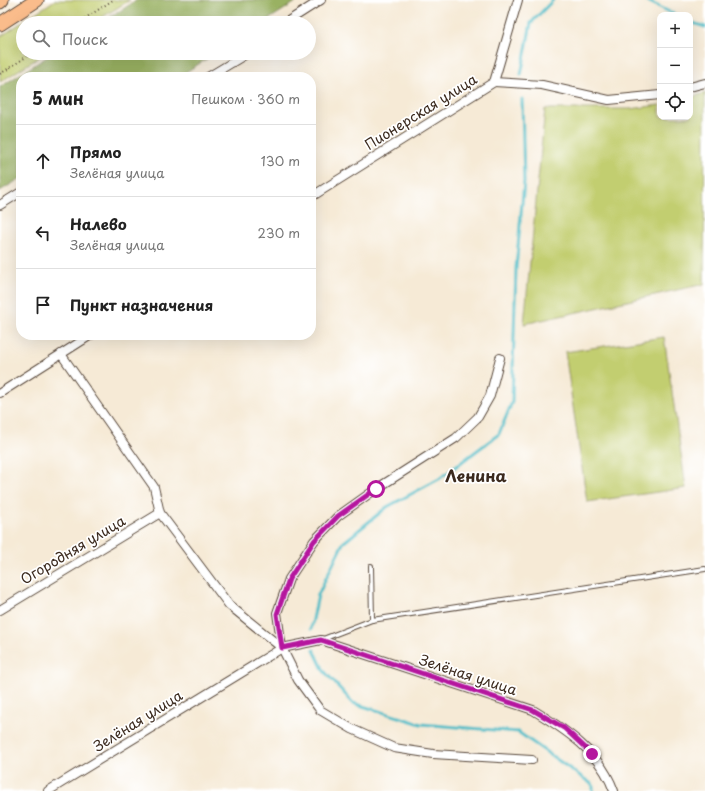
<!DOCTYPE html>
<html lang="ru">
<meta charset="utf-8">
<style>
body{margin:0;font-family:"Playpen Sans",sans-serif;background:#f2f2f2;color:#222}
.controls{position:absolute;right:12px;top:12px;display:grid;overflow:hidden;border-radius:8px;box-shadow:0 4px 16px #0002}
.controls button{width:36px;height:36px;display:grid;place-items:center;padding:0;border:0;border-bottom:1px solid #e0e0e0;background:#fff;color:#222;font:20px sans-serif}
.stop{position:absolute;width:12px;height:12px;margin:-9px;border:3px solid #b5179e;border-radius:50%;background:#fff}
.stop.end{background:#b5179e;border-color:#fff;box-shadow:0 1px 4px #0008}
.list{margin:0;padding:0;list-style:none}
h2{display:flex;justify-content:space-between;align-items:center;height:52px;margin:0;padding:0 16px;font-size:17px}
h2 small{font-size:13px;font-weight:400;color:#767676}
.list li{display:grid;grid-template-columns:26px 1fr auto;gap:12px;align-items:center;box-sizing:border-box;height:72px;padding:0 16px;border-top:1px solid #e0e0e0}
.list b{display:block;font-size:15px;white-space:nowrap}
.list p{margin:0;font-size:13px;white-space:nowrap;color:#767676}
.list em{font-size:13px;font-style:normal;color:#767676}
.icon{flex:none;width:22px;height:22px;fill:none;stroke:currentColor;stroke-width:2;stroke-linecap:round;stroke-linejoin:round}
.map{position:relative;flex:none;width:705px;height:791px;overflow:hidden}
.search{position:absolute;background:#fff;box-shadow:0 4px 16px #0002;left:16px;top:16px;width:300px;height:44px;display:flex;align-items:center;gap:10px;box-sizing:border-box;padding:0 14px;border-radius:22px;color:#767676;font-size:15px}
.panel{position:absolute;background:#fff;box-shadow:0 4px 16px #0002;left:16px;top:72px;width:300px;height:268px;border-radius:16px}
.map>svg:first-child{display:block}
</style>
<div class="map">
<svg width="705" height="791" viewBox="0 0 705 791">
<rect width="100%" height="100%" fill="#fff"/>
<filter id="ink" filterUnits="userSpaceOnUse"><feTurbulence type="fractalNoise" baseFrequency=".025" numOctaves="2"/><feDisplacementMap in="SourceGraphic" scale="8" xChannelSelector="R" yChannelSelector="G"/><feConvolveMatrix kernelMatrix="1 2 1 2 8 2 1 2 1" color-interpolation-filters="sRGB"/></filter>
<filter id="wash" filterUnits="userSpaceOnUse"><feTurbulence type="fractalNoise" baseFrequency=".012" numOctaves="4" result="noise"/><feDisplacementMap in="SourceGraphic" scale="16" xChannelSelector="R" yChannelSelector="G"/><feGaussianBlur stdDeviation="0.9" result="paint"/><feColorMatrix in="noise" values="0 0 0 0 0 0 0 0 0 0 0 0 0 0 0 0 0 1.4 0 .05"/><feComposite in="paint" operator="in"/></filter>
<g filter="url(#wash)">
<rect width="100%" height="100%" fill="#f6ead6"/>
<!-- green -->
<g fill="#c2ce70" stroke="#7e7c47">
<polygon points="55,0 130,0 93,23 23,23 23,53 46,53 0,82 0,37"/>
<polygon points="705,93 704,284 524,324 545,109 630,109 660,105 660,117 690,117 690,98"/>
<polygon points="664,337 686,488 587,502 565,352"/>
</g>
<!-- forest -->
<g fill="#99b162" stroke="#6a6e40">
<polygon points="137,0 299,0 263,23 101,23"/>
<polygon points="53,53 216,53 178,77 21,77 21,178 0,191 0,87"/>
</g>
<g fill="none" stroke-linecap="round" stroke-linejoin="round">
<!-- stream -->
<g stroke="#50bdc8" stroke-width="3">
<polyline points="645,0 676,15"/>
<polyline points="690,22 705,27"/>
<polyline points="521,75 531,23 553,0"/>
<polyline points="311,629 318,595 343,543 387,507 439,479 499,434 512,402 516,268 524,182 522,99"/>
<polyline points="314,650 324,671 353,703 421,724 518,732 593,785 593,791"/>
</g>
</g>
</g>
<g filter="url(#ink)">
<g fill="none" stroke-linecap="round" stroke-linejoin="round">
<!-- service casing -->
<g stroke="#57473a" stroke-width="6">
<g id="service">
<polyline points="371,566 372,620"/>
<polyline points="323,639 372,620 705,569"/>
</g>
</g>
<!-- minor casing -->
<g stroke="#57473a" stroke-width="10">
<g id="minor">
<polyline points="285,23 321,0"/>
<polyline points="208,77 248,53"/>
<polyline points="494,82 542,85 609,100 660,95"/>
<polyline points="690,87 705,83"/>
<polyline points="311,197 494,82 518,0"/>
<polyline points="0,205 21,192"/>
<polyline points="61,354 154,487 160,513 229,605 282,648"/>
<polyline points="500,358 490,396 478,417 456,438 376,489 338,516 314,541 289,579 277,613 282,648 298,680 320,710 352,729 394,748 433,754 532,760"/>
<polyline points="0,393 91,335"/>
<polyline points="0,610 160,513"/>
<path d="M48,791L282,648L321,640L533,710C566,730 600,752 614,791"/>
</g>
</g>
<!-- trunk casing -->
<g stroke="#57473a" stroke-width="15">
<g id="trunk">
<polyline points="0,2 2,0"/>
<polyline points="0,24 37,0"/>
</g>
</g>
<!-- path -->
<g stroke="#57473a" stroke-width="2" stroke-dasharray="1 3" stroke-linecap="butt">
<polyline points="78,23 113,0"/>
<polyline points="0,74 32,53"/>
</g>
<!-- service -->
<use href="#service" stroke="#fff" stroke-width="4"/>
<!-- minor -->
<use href="#minor" stroke="#fff" stroke-width="8"/>
<!-- trunk -->
<use href="#trunk" stroke="#fabc8b" stroke-width="13"/>
</g>
</g>
<g fill="none" stroke-linecap="round" stroke-linejoin="round" filter="url(#ink)">
<!-- route -->
<polyline stroke="#b5179e" stroke-width="5" points="376,489 338,516 314,541 289,579 277,614 282,648 321,640 533,710 564,728 592,754"/>
</g>
<g text-anchor="middle" stroke-width="3.5" stroke-linejoin="round" paint-order="stroke">
<!-- street labels -->
<g font-size="14" fill="#3b2a1e" stroke="#fff">
<text transform="translate(421 112) rotate(-32)" y="5">Пионерская улица</text>
<text transform="translate(73 550) rotate(-31)" y="5">Огородняя улица</text>
<text transform="translate(468 675) rotate(18)" y="5">Зелёная улица</text>
<text transform="translate(138 721) rotate(-32)" y="5">Зелёная улица</text>
</g>
<!-- quarter labels -->
<g font-size="16" font-weight="bold" fill="#3b2a1e" stroke="#fff">
<text x="476" y="482">Ленина</text>
</g>
</g>
</svg>
<div class="controls">
<button>+</button>
<button>−</button>
<button><svg class="icon" aria-label="locate" viewBox="0 0 24 24"><circle cx="12" cy="12" r="6"/><path d="M12 2v4M12 18v4M2 12h4M18 12h4"/></svg></button>
</div>
<div class="stop" style="left:376px;top:489px"></div>
<div class="stop end" style="left:592px;top:754px"></div>
<div class="search"><svg class="icon" aria-label="search" viewBox="0 0 24 24"><circle cx="10" cy="10" r="6"/><path d="M15 15l6 6"/></svg>Поиск</div>
<section class="panel">
<h2>5 мин<small>Пешком · 360 m</small></h2>
<ul class="list">
<li><svg class="icon" aria-label="ahead" viewBox="0 0 24 24"><path d="M12 20V5M6 11l6-6 6 6"/></svg><div><b>Прямо</b><p>Зелёная улица</p></div><em>130 m</em></li>
<li><svg class="icon" aria-label="left" viewBox="0 0 24 24"><path d="M17 20v-9H6M10 6l-5 5 5 5"/></svg><div><b>Налево</b><p>Зелёная улица</p></div><em>230 m</em></li>
<li><svg class="icon" aria-label="arrive" viewBox="0 0 24 24"><path d="M6 21V4h12l-3 4 3 4H6"/></svg><div><b>Пункт назначения</b></div></li>
</ul>
</section>
</div>
